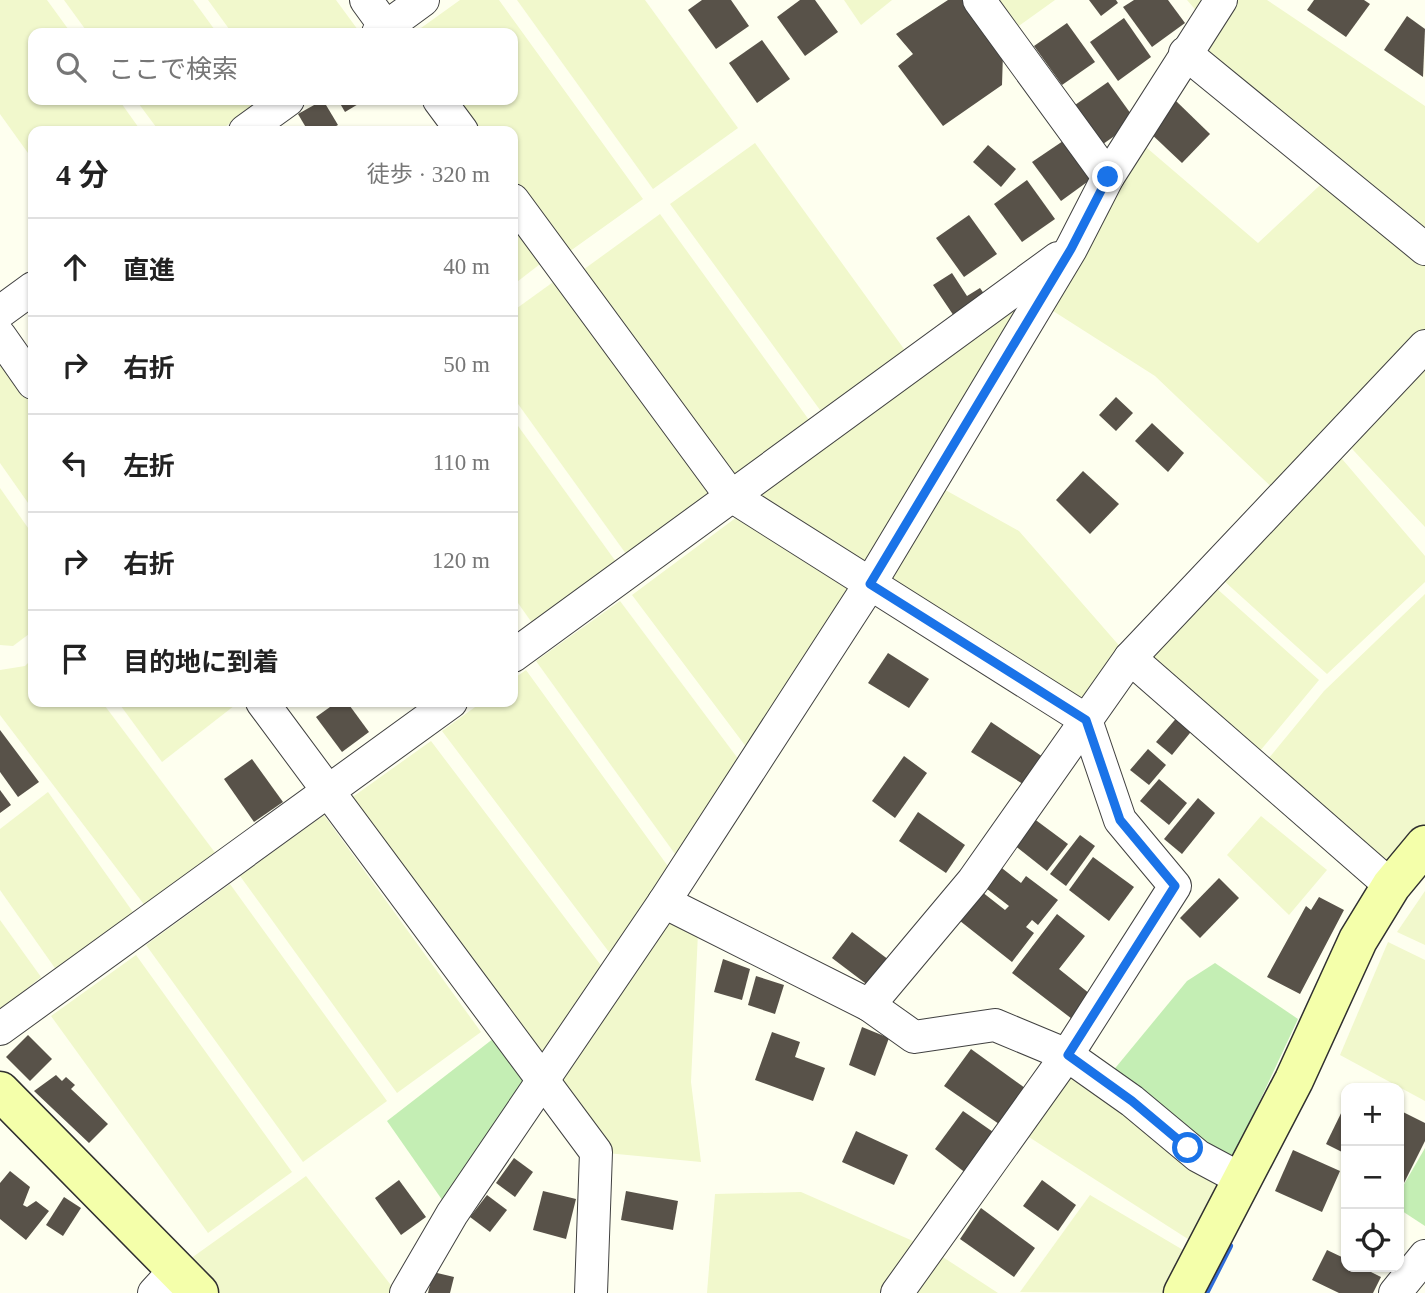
<!DOCTYPE html>
<html lang="ja">
<meta charset="utf-8">
<style>
body{margin:0;font-family:"Times New Roman","Noto Sans JP",serif;background:#f2f2f2;color:#222}
.controls{position:absolute;right:21px;bottom:21px;display:grid;overflow:hidden;border-radius:14px;box-shadow:0 2px 5px #0004}
.controls button{width:63px;height:63px;display:grid;place-items:center;padding:0;border:0;border-bottom:2px solid #e0e0e0;background:#fff;color:#222;font:35px sans-serif}
.stop{position:absolute;width:21px;height:21px;margin:-16px;border:5px solid #1a73e8;border-radius:50%;background:#fff}
.stop.end{background:#1a73e8;border-color:#fff;box-shadow:0 2px 7px #0008}
.list{margin:0;padding:0;list-style:none}
h2{display:flex;justify-content:space-between;align-items:center;height:91px;margin:0;padding:0 28px;font-size:30px}
h2 small{font-size:23px;font-weight:400;color:#767676}
.list li{display:grid;grid-template-columns:46px 1fr auto;gap:21px;align-items:center;box-sizing:border-box;height:98px;padding:0 28px;border-top:2px solid #e0e0e0}
.list b{display:block;font-size:26px;white-space:nowrap}
.list em{font-size:23px;font-style:normal;color:#767676}
.icon{flex:none;width:38px;height:38px;fill:none;stroke:currentColor;stroke-width:2;stroke-linecap:round;stroke-linejoin:round}
.map{position:relative;flex:none;width:1425px;height:1293px;overflow:hidden}
.search{position:absolute;background:#fff;box-shadow:0 2px 5px #0004;left:28px;top:28px;width:490px;height:77px;display:flex;align-items:center;gap:18px;box-sizing:border-box;padding:0 24px;border-radius:14px;color:#767676;font-size:26px}
.panel{position:absolute;background:#fff;box-shadow:0 2px 5px #0004;left:28px;top:126px;width:490px;height:581px;border-radius:14px}
.map>svg:first-child{display:block}
</style>
<div class="map">
<svg width="1425" height="1293" viewBox="0 0 1425 1293">
<rect width="100%" height="100%" fill="#feffef"/>
<!-- farmland -->
<g fill="#f1f8cc">
<polygon points="0,0 47,0 71,33 33,33 33,100 119,100 141,131 33,131 33,160 0,114"/>
<polygon points="64,0 193,0 217,33 88,33"/>
<polygon points="208,0 336,0 358,30 353,33 232,33"/>
<polygon points="460,0 499,0 643,199 559,259 513,196 513,131 466,131 443,100 513,100 513,33 414,33"/>
<polygon points="517,0 645,0 738,128 653,189"/>
<polygon points="844,0 892,0 861,25"/>
<polygon points="979,0 1055,0 1005,36"/>
<polygon points="1187,0 1267,0 1425,106 1425,527 1340,436 1331,446 1425,556 1425,582 1327,674 1213,571 1282,497 1155,376 1039,302 1133,136 1258,243 1332,174 1185,53 1206,22"/>
<polygon points="136,100 263,100 219,131 159,131"/>
<polygon points="755,143 912,360 828,421 670,204"/>
<polygon points="513,200 553,254 513,285"/>
<polygon points="660,214 817,431 733,492 576,275"/>
<polygon points="1048,266 931,482 1019,531 1130,658 1205,578 1319,680 1250,763 1131,658 1086,720 870,584 756,760 632,595 749,508 730,495"/>
<polygon points="556,280 713,497 629,558 513,397 513,311"/>
<polygon points="0,347 33,391 33,510 0,463"/>
<polygon points="513,419 619,566 535,627 513,596"/>
<polygon points="0,488 33,535 33,631 13,646 0,645"/>
<polygon points="1425,594 1425,846 1391,886 1264,764 1324,691"/>
<polygon points="620,601 748,772 693,879 536,661"/>
<polygon points="33,658 33,702 102,702 216,854 146,907 0,715 0,670 25,666"/>
<polygon points="526,670 683,887 698,933 691,1082 701,1162 596,1152 347,801 431,741 609,976 618,964 442,731 482,702 513,702 513,679"/>
<polygon points="118,702 239,702 162,762"/>
<polygon points="48,792 135,915 57,971 0,890 0,829"/>
<polygon points="324,815 481,1032 397,1093 240,876"/>
<polygon points="1261,816 1327,870 1289,915 1227,855"/>
<polygon points="230,884 387,1101 303,1162 146,945"/>
<polygon points="1425,891 1425,945 1397,932"/>
<polygon points="0,920 41,977 0,1011"/>
<polygon points="1388,942 1425,960 1425,1101 1340,1055"/>
<polygon points="136,955 292,1172 208,1233 51,1016"/>
<polygon points="1067,1055 1241,1179 1205,1250 1015,1128"/>
<polygon points="306,1176 397,1293 199,1293 176,1269"/>
<polygon points="801,1192 929,1248 998,1293 707,1293 715,1194"/>
<polygon points="1090,1195 1200,1260 1182,1293 1020,1292"/>
</g>
<!-- green -->
<g fill="#c4eeb4">
<polygon points="1215,963 1298,1019 1234,1156 1195,1138 1112,1072 1187,981"/>
<polygon points="498,1035 538,1090 452,1214 387,1121"/>
<polygon points="1425,1148 1425,1226 1399,1209 1399,1193"/>
</g>
<g fill="none" stroke-linecap="round" stroke-linejoin="round">
<!-- stream -->
<polyline stroke="#2e6ddb" stroke-width="8" points="1205,1293 1229,1246"/>
</g>
<!-- building -->
<g fill="#585249">
<polygon points="702,0 731,0 749,26 716,49 688,10"/>
<polygon points="800,0 815,0 838,32 805,56 777,17"/>
<polygon points="948,0 976,0 1003,53 1002,85 943,126 898,66 913,54 896,34"/>
<polygon points="1089,0 1116,0 1118,3 1101,16"/>
<polygon points="1134,0 1168,0 1185,23 1152,47 1123,7"/>
<polygon points="1314,0 1364,0 1370,4 1346,37 1307,10"/>
<polygon points="1407,16 1425,29 1423,77 1384,50"/>
<polygon points="1124,18 1151,57 1118,81 1090,42"/>
<polygon points="1067,23 1095,62 1062,85 1034,46"/>
<polygon points="762,40 790,79 757,103 729,63"/>
<polygon points="1108,82 1136,121 1103,144 1075,105"/>
<polygon points="323,100 338,125 327,131 308,131 298,114"/>
<polygon points="338,100 365,100 345,112"/>
<polygon points="1175,100 1210,134 1182,163 1147,130"/>
<polygon points="1066,139 1094,177 1061,201 1032,162"/>
<polygon points="988,145 1016,169 1001,187 973,162"/>
<polygon points="1027,180 1055,219 1022,242 994,204"/>
<polygon points="969,215 997,254 964,277 936,238"/>
<polygon points="952,273 967,296 980,288 987,298 956,319 933,285"/>
<polygon points="1116,397 1133,413 1116,431 1099,415"/>
<polygon points="1152,423 1184,453 1168,472 1135,441"/>
<polygon points="1083,471 1119,504 1090,534 1056,500"/>
<polygon points="888,653 929,679 909,708 868,683"/>
<polygon points="337,702 347,702 369,732 342,752 316,717"/>
<polygon points="1179,715 1194,728 1172,755 1156,742"/>
<polygon points="991,722 1046,759 1028,787 971,752"/>
<polygon points="0,730 39,782 18,797 0,772"/>
<polygon points="1148,749 1166,765 1149,785 1130,770"/>
<polygon points="904,756 927,773 895,818 872,801"/>
<polygon points="252,759 283,802 254,822 224,779"/>
<polygon points="1159,779 1187,803 1169,825 1140,801"/>
<polygon points="0,790 11,805 0,813"/>
<polygon points="1198,798 1215,813 1182,854 1164,839"/>
<polygon points="918,812 965,845 946,873 899,841"/>
<polygon points="1033,818 1068,844 1047,871 1013,844"/>
<polygon points="1080,835 1095,846 1066,886 1050,874"/>
<polygon points="1093,857 1134,887 1109,921 1069,890"/>
<polygon points="998,865 1021,883 1026,876 1058,900 1038,925 1032,920 1026,927 1034,933 1012,962 955,917 977,888 1005,910 1009,906 982,885"/>
<polygon points="1219,878 1239,898 1200,938 1180,918"/>
<polygon points="1319,897 1344,910 1300,994 1267,977 1306,906 1311,910"/>
<polygon points="1057,914 1085,936 1059,969 1095,998 1076,1022 1012,973"/>
<polygon points="852,932 889,960 869,986 832,958"/>
<polygon points="723,959 750,969 742,1000 714,992"/>
<polygon points="756,976 784,985 775,1014 748,1005"/>
<polygon points="862,1027 889,1038 875,1076 849,1065"/>
<polygon points="772,1032 800,1042 795,1057 825,1068 813,1101 755,1080"/>
<polygon points="28,1035 52,1059 30,1081 6,1057"/>
<polygon points="971,1049 1025,1088 999,1124 944,1086"/>
<polygon points="56,1075 62,1081 66,1077 75,1085 71,1089 108,1124 89,1143 34,1091"/>
<polygon points="1346,1103 1346,1154 1326,1144"/>
<polygon points="1399,1110 1425,1123 1425,1141 1404,1183 1399,1181"/>
<polygon points="963,1111 996,1134 967,1174 935,1149"/>
<polygon points="856,1131 908,1155 894,1185 842,1162"/>
<polygon points="1293,1150 1340,1171 1322,1212 1275,1191"/>
<polygon points="514,1158 533,1172 515,1197 496,1183"/>
<polygon points="10,1171 30,1187 23,1205 27,1207 36,1201 49,1211 26,1240 0,1219 0,1183"/>
<polygon points="399,1180 426,1217 401,1235 375,1198"/>
<polygon points="1042,1180 1076,1205 1058,1231 1023,1206"/>
<polygon points="543,1191 576,1199 566,1239 533,1230"/>
<polygon points="626,1191 678,1201 673,1230 621,1220"/>
<polygon points="487,1195 507,1210 490,1232 470,1217"/>
<polygon points="64,1197 81,1208 63,1236 46,1225"/>
<polygon points="981,1208 1035,1248 1014,1277 960,1239"/>
<polygon points="1327,1250 1346,1259 1346,1267 1361,1267 1381,1277 1373,1293 1339,1293 1312,1280"/>
<polygon points="433,1272 454,1277 450,1293 428,1293"/>
</g>
<g fill="none" stroke-linecap="round" stroke-linejoin="round">
<!-- street casing -->
<g stroke="#414141" stroke-width="34">
<g id="street">
<polyline points="366,0 390,33"/>
<polyline points="979,0 1108,177"/>
<polyline points="378,33 423,0"/>
<polyline points="1185,53 1425,249"/>
<polyline points="439,100 462,131"/>
<polyline points="245,131 288,100"/>
<polyline points="513,200 730,495 1086,720 1120,820 1175,886 1067,1055 897,1293"/>
<polyline points="0,312 33,288"/>
<polyline points="0,336 33,383"/>
<polyline points="513,656 1058,258"/>
<polyline points="1130,658 1391,886"/>
<polyline points="262,702 596,1152 591,1293"/>
<polyline points="664,902 869,1005 914,1037 995,1025 1067,1055 1132,1101 1198,1156 1241,1179"/>
<polyline points="869,1005 973,881 1130,658 1425,346"/>
<polyline points="0,1029 451,702"/>
<polyline points="154,1293 176,1269"/>
<polyline points="406,1293 452,1214 664,902 870,584 1071,249 1108,177 1221,0"/>
<polyline points="1395,1293 1425,1256"/>
</g>
</g>
<!-- secondary casing -->
<g stroke="#303030" stroke-width="41">
<g id="secondary">
<polyline points="0,1091 199,1293"/>
<polyline points="1183,1293 1294,1080 1358,940 1391,886 1425,845"/>
</g>
</g>
<!-- street -->
<use href="#street" stroke="#fff" stroke-width="32"/>
<!-- secondary -->
<use href="#secondary" stroke="#f4ffaa" stroke-width="38"/>
</g>
<g fill="none" stroke-linecap="round" stroke-linejoin="round">
<!-- route -->
<polyline stroke="#1a73e8" stroke-width="9" points="1108,177 1071,249 870,584 1086,720 1120,820 1175,886 1068,1055 1132,1101 1188,1148"/>
</g>
</svg>
<div class="controls">
<button>+</button>
<button>−</button>
<button><svg class="icon" aria-label="locate" viewBox="0 0 24 24"><circle cx="12" cy="12" r="6"/><path d="M12 2v4M12 18v4M2 12h4M18 12h4"/></svg></button>
</div>
<div class="stop" style="left:1188px;top:1148px"></div>
<div class="stop end" style="left:1108px;top:177px"></div>
<div class="search"><svg class="icon" aria-label="search" viewBox="0 0 24 24"><circle cx="10" cy="10" r="6"/><path d="M15 15l6 6"/></svg>ここで検索</div>
<section class="panel">
<h2>4 分<small>徒歩 · 320 m</small></h2>
<ul class="list">
<li><svg class="icon" aria-label="ahead" viewBox="0 0 24 24"><path d="M12 20V5M6 11l6-6 6 6"/></svg><div><b>直進</b></div><em>40 m</em></li>
<li><svg class="icon" aria-label="right" viewBox="0 0 24 24"><path d="M7 20v-9h11M14 6l5 5-5 5"/></svg><div><b>右折</b></div><em>50 m</em></li>
<li><svg class="icon" aria-label="left" viewBox="0 0 24 24"><path d="M17 20v-9H6M10 6l-5 5 5 5"/></svg><div><b>左折</b></div><em>110 m</em></li>
<li><svg class="icon" aria-label="right" viewBox="0 0 24 24"><path d="M7 20v-9h11M14 6l5 5-5 5"/></svg><div><b>右折</b></div><em>120 m</em></li>
<li><svg class="icon" aria-label="arrive" viewBox="0 0 24 24"><path d="M6 21V4h12l-3 4 3 4H6"/></svg><div><b>目的地に到着</b></div></li>
</ul>
</section>
</div>
